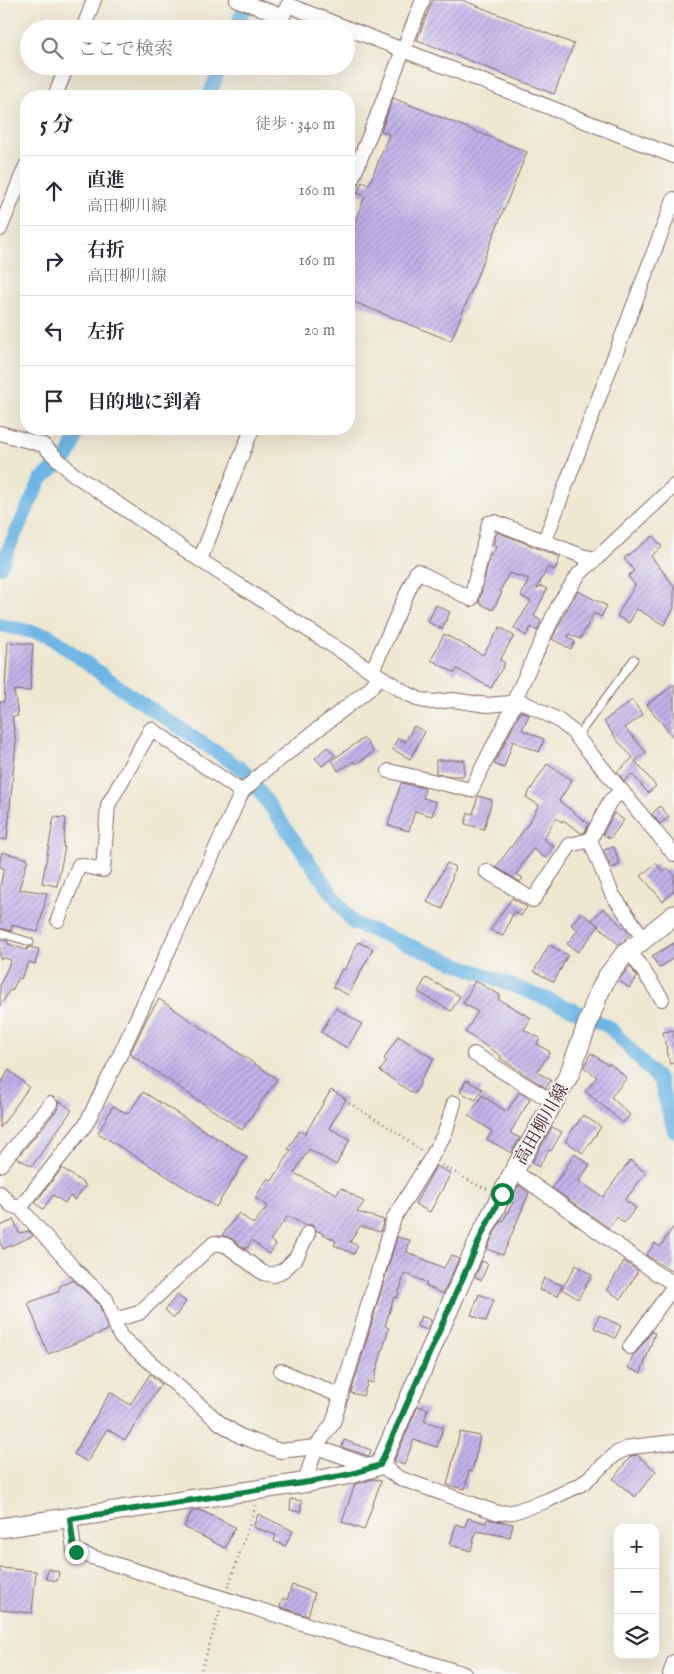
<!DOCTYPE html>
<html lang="ja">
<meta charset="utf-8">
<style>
body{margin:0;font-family:"IM FELL English","Noto Serif JP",serif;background:#f7f7f7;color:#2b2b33}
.controls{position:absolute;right:15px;bottom:15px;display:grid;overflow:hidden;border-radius:10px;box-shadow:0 5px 20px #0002}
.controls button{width:45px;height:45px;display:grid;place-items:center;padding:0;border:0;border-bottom:1px solid #e1e1e2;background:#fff;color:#2b2b33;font:25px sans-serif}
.stop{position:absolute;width:15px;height:15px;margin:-11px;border:4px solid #0b8043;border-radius:50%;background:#fff}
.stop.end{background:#0b8043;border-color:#fff;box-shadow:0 1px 5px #0008}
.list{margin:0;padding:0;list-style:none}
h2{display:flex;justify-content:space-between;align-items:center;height:65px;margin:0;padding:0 20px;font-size:21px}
h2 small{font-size:16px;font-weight:400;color:#7c7c81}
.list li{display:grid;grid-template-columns:32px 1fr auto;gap:15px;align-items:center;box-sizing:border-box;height:70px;padding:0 20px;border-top:1px solid #e1e1e2}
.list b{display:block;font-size:19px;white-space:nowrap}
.list p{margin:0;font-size:16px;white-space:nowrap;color:#7c7c81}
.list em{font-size:16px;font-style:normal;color:#7c7c81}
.icon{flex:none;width:28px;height:28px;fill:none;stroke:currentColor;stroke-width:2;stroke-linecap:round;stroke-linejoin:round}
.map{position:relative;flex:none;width:674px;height:1674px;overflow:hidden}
.search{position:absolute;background:#fff;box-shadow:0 5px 20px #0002;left:20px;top:20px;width:335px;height:55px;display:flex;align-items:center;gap:12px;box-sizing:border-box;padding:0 18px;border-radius:28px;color:#7c7c81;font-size:19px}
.panel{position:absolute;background:#fff;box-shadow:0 5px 20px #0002;left:20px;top:90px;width:335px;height:345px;border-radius:20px}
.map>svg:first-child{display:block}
</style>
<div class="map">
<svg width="674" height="1674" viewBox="0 0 674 1674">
<defs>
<pattern id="building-hatch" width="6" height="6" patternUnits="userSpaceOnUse" patternTransform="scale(1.25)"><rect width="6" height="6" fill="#c1b3ea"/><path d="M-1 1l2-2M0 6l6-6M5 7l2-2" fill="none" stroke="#9f91be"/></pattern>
</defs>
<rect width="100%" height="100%" fill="#f6f6f2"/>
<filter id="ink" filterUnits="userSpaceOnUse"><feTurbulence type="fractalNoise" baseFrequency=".02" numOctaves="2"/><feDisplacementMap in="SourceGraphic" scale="10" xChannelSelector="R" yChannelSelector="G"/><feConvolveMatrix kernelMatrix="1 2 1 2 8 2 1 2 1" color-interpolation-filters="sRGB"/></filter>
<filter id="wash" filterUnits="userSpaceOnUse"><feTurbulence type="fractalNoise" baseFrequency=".0096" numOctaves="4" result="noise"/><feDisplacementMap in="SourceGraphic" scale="20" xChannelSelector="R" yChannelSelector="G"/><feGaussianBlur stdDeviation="1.12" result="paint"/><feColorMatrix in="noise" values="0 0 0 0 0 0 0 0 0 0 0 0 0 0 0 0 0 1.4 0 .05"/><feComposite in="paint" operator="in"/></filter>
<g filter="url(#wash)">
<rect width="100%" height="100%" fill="#eee8d1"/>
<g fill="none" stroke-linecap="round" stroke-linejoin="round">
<!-- canal -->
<g stroke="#6cb5e4" stroke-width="14">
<polyline points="236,29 247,0"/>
<polyline points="209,96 221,66"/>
<polyline points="0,567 41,479 68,457 79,429"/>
<polyline points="0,625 48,635 133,697 245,771 353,923 572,1009 609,1027 660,1081 674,1131"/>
</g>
</g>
<g id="blocks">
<!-- building -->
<g fill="url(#building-hatch)">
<polygon points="433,0 462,0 574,44 554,94 417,40"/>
<polygon points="393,98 527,152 451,341 349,300 349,237 365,196 357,193 362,182 369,185 389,134 381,131"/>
<polygon points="497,532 560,557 555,570 548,567 537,588 538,589 541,586 547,589 534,616 541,621 537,631 531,627 526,636 514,628 531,601 521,596 529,579 509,573 500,591 502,592 493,610 479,603 488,564 496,547 493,545"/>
<polygon points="653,536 662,547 651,556 674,586 674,608 664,625 637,609 629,623 617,616 635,585 628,576 634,571 624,558"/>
<polygon points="578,591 607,606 601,617 594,613 580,639 569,634 568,637 575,642 571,649 552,639 569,605"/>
<polygon points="436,605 450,612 442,629 428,622"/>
<polygon points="500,627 514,636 500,660 505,663 491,688 457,669 455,673 431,660 444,634 483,655"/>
<polygon points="8,642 33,644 30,691 14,690 18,716 12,717 16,742 7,840 0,839 0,702 4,702"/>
<polygon points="674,684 674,738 647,705"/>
<polygon points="632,700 643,715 625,728 646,752 635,761 656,786 648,793 632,774 624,781 617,772 633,758 617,740 604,721"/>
<polygon points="521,711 529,715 522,730 544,739 539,752 513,741 504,768 494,764"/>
<polygon points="414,726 425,732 410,759 392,749 398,738 405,742"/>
<polygon points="364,738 374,752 356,764 354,761 338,771 332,760"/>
<polygon points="327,747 335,755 322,766 315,758"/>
<polygon points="436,760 464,760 464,776 451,776 436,773"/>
<polygon points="547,764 572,780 559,801 589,824 584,833 581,833 563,820 562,822 556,818 543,839 554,846 545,858 533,849 516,874 523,878 520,882 496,867 526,827 539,805 526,797"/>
<polygon points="401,783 425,788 423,798 436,802 432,816 415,811 409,831 388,825"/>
<polygon points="478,796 492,800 484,829 465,824 468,813 473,814"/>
<polygon points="660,806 669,817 660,824 652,814"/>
<polygon points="614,813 624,820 610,839 603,834"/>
<polygon points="54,817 66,818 63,847 65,847 57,886 42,883"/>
<polygon points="614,847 620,865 611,868 604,850"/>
<polygon points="2,852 28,859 19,889 47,893 38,932 12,925 11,931 0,928 0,886 4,868 0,867 0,860"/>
<polygon points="447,863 455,867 443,909 427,902"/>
<polygon points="656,863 663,872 668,868 674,874 674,891 663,901 641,876"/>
<polygon points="512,898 527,907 521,916 514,911 503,936 490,930"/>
<polygon points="603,908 630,934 619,945 592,920"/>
<polygon points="581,912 599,926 578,952 567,944 578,930 571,925"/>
<polygon points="0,939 8,941 8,944 27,950 28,947 39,949 35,964 29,962 21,979 18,978 12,991 10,990 0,1006 0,985 11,960 5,958 0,959"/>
<polygon points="358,942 373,949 348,995 333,987 342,969 345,970"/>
<polygon points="674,943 674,958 659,968 652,956"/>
<polygon points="549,945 568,955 554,982 534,971"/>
<polygon points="630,966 637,977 629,988 619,980"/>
<polygon points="426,978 460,996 451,1011 418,992"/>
<polygon points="475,981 500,995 498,999 531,1018 524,1030 540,1038 537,1044 550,1052 537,1072 551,1080 546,1088 500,1058 501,1056 465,1032 478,1012 463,1003"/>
<polygon points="159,999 277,1079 242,1130 130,1054 147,1018"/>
<polygon points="336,1008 362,1024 347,1048 321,1032"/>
<polygon points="674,1030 674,1063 670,1064 663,1032"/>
<polygon points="398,1036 434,1059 419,1082 421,1083 414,1094 380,1071 387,1061 384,1059"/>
<polygon points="591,1053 608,1065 609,1063 627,1078 611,1097 630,1115 623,1123 585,1091 597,1077 584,1067"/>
<polygon points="9,1070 29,1087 0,1128 0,1085"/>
<polygon points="466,1080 482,1089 476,1100 460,1092"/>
<polygon points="331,1090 346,1099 329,1128 350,1139 336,1165 309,1149 294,1173 337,1194 341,1188 364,1202 357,1212 384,1220 380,1232 360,1226 350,1242 358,1246 354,1254 334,1245 336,1241 316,1230 312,1225 304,1225 288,1216 270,1240 276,1245 269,1254 252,1240 246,1249 231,1238 224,1236 222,1235 239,1213 253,1224 268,1206 255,1198 268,1178 272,1181 291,1150 288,1149 299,1131 305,1134"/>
<polygon points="143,1092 247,1157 216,1207 98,1133 113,1106 128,1114"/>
<polygon points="519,1092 530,1099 510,1133 520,1138 511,1153 487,1139 492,1131 469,1116 482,1095 507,1112"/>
<polygon points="58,1100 72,1110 32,1166 17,1158 57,1110 59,1105"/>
<polygon points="583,1115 601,1127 583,1153 565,1141"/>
<polygon points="552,1127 562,1132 551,1151 549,1150 539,1167 532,1162"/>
<polygon points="575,1154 590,1165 579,1181 603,1197 630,1160 646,1173 625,1200 636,1208 624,1223 617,1217 609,1228 552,1188"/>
<polygon points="436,1166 451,1173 430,1212 415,1204"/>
<polygon points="62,1168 86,1185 75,1200 70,1196 65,1203 53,1195 43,1209 35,1203"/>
<polygon points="519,1185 529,1193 503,1255 487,1249 501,1220 503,1221 513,1202 511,1201"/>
<polygon points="14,1220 19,1233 29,1231 33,1236 3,1249 0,1243 0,1226"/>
<polygon points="674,1226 674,1267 671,1271 646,1255 655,1243 660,1247"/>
<polygon points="397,1237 410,1240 407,1252 444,1268 451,1255 459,1259 443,1294 425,1285 427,1283 405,1273 397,1298 394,1297 385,1326 389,1328 373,1383 368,1381 363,1396 351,1393"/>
<polygon points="482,1261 488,1264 481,1280 475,1277"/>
<polygon points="624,1261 638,1271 621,1299 607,1290"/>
<polygon points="576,1265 592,1275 578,1299 562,1289"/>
<polygon points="544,1278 562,1285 558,1296 539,1290"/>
<polygon points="73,1280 99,1304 108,1330 48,1354 28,1303 58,1292 60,1286"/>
<polygon points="479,1294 494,1300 486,1321 471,1315"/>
<polygon points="177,1295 186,1302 174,1318 165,1310"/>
<polygon points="599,1315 621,1326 615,1338 594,1328"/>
<polygon points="421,1316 431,1320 427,1330 417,1326"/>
<polygon points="651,1332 655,1333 641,1373 628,1368 633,1355 637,1352"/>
<polygon points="150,1374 161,1384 125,1440 107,1429 87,1462 74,1454 110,1392 130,1405"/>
<polygon points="418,1406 428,1409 424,1421 443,1427 437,1447 414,1440 404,1465 394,1461"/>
<polygon points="460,1432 480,1436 472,1472 469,1471 465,1489 447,1485"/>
<polygon points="344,1440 371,1450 369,1456 342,1447"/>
<polygon points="637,1455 656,1471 635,1497 613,1479 631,1456"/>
<polygon points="374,1479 381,1481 364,1530 342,1522 355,1484"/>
<polygon points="291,1499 302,1501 300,1512 290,1510"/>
<polygon points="200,1510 235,1527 225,1548 184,1527 192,1511"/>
<polygon points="258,1514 293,1531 285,1546 274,1541 276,1535 253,1527"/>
<polygon points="468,1518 486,1523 487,1519 513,1524 510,1537 476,1531 471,1551 450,1545 456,1524 465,1527"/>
<polygon points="0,1568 36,1571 32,1613 0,1610"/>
<polygon points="48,1569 59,1572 57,1581 46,1579"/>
<polygon points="292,1585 315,1593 308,1616 280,1607 283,1598 287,1600"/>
</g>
</g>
</g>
<g filter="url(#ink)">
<use href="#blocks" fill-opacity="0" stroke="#836565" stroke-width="1"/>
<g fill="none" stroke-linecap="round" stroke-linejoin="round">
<!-- lane casing -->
<g stroke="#836565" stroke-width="9">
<g id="lane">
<polyline points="577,737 634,659"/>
<polyline points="0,933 30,942"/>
</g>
</g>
<!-- street casing -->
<g stroke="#836565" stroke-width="16">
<g id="street">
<polyline points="237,0 283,16 288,5 674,156"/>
<polyline points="83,29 94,0"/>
<polyline points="55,96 67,66"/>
<polyline points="349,187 423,0"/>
<polyline points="0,229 26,166"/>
<polyline points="0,433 43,445 72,473 200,560 406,693 421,700 433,702 453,700 487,705 523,702 558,720 571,730 674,854"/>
<polyline points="545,540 674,199"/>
<polyline points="200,560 252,429"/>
<polyline points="372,671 417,571 471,599 489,523 495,522 582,556 596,559 674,486"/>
<polyline points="513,703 559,604 579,574 596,559"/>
<polyline points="389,771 471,790 515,703"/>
<polyline points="622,791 610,801 590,840 612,894 644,939"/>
<polyline points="486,871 533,900 570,845 590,840"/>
<polyline points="58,920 79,865 103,870 108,805 151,729 242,792"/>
<polyline points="630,951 662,999"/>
<polyline points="474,1054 553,1102"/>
<polyline points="0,1165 50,1104"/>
<polyline points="514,1171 659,1275 674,1283"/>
<polyline points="0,1193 11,1205 20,1208 75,1270 106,1299 120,1336 220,1423 240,1436 280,1451 316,1447 373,1467"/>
<polyline points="20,1208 86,1124 118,1059 242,792 262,773 368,690 380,677"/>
<polyline points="114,1320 139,1313 214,1243 226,1245 263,1273 274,1275 285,1269 296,1258 308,1233"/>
<polyline points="630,1347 674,1286"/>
<polyline points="281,1371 341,1396"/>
<polyline points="380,1465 399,1478 498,1513 513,1512 546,1501 582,1484 617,1453 631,1447 674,1442"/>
<polyline points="305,1482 316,1447 333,1423 394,1218 431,1158 445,1133 454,1103"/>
<polyline points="70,1519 74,1550 76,1552 464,1674"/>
<polyline points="670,1674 674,1662"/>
</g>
</g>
<!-- secondary casing -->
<g stroke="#836565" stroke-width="21">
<polyline id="secondary" points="0,1528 309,1482 351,1474 380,1465 483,1231 514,1171 569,1075 598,995 607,977 623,956 674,915"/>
</g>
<!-- path -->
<g stroke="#836565" stroke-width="2.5" stroke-dasharray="1 4" stroke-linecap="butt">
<polyline points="349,1103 398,1133 421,1151"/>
<polyline points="442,1165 475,1184 488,1189"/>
<polyline points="228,1587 256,1505"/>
<polyline points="200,1674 220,1611"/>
</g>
<!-- lane -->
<use href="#lane" stroke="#fff" stroke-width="7"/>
<!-- street -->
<use href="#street" stroke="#fff" stroke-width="14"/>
<!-- secondary -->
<use href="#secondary" stroke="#fff" stroke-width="19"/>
</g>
</g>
<g fill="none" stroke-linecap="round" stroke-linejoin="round" filter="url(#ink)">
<!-- route -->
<polyline stroke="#0b8043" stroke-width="6" points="76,1552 74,1550 70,1519 309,1482 351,1474 380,1465 483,1232 502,1194"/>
</g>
<g text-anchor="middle" stroke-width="4" stroke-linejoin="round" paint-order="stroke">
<!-- street labels -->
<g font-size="18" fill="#4a1f2b" stroke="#f6f6f2">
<text transform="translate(541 1124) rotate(-60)" y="6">高田柳川線</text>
</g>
</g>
</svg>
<div class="controls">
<button>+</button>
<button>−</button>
<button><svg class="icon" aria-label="layers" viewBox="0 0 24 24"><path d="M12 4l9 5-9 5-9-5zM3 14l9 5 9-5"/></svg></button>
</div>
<div class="stop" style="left:502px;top:1194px"></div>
<div class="stop end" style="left:76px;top:1552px"></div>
<div class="search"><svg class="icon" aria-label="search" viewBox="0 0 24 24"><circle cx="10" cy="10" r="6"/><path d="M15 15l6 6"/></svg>ここで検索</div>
<section class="panel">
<h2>5 分<small>徒歩 · 340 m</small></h2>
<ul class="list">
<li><svg class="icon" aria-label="ahead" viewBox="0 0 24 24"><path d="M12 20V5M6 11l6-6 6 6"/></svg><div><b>直進</b><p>高田柳川線</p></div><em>160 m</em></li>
<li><svg class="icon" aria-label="right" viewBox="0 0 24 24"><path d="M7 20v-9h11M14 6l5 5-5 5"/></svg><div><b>右折</b><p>高田柳川線</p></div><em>160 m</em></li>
<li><svg class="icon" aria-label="left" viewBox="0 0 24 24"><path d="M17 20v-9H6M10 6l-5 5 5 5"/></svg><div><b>左折</b></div><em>20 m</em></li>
<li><svg class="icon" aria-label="arrive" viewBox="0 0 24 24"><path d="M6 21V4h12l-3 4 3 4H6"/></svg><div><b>目的地に到着</b></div></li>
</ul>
</section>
</div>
